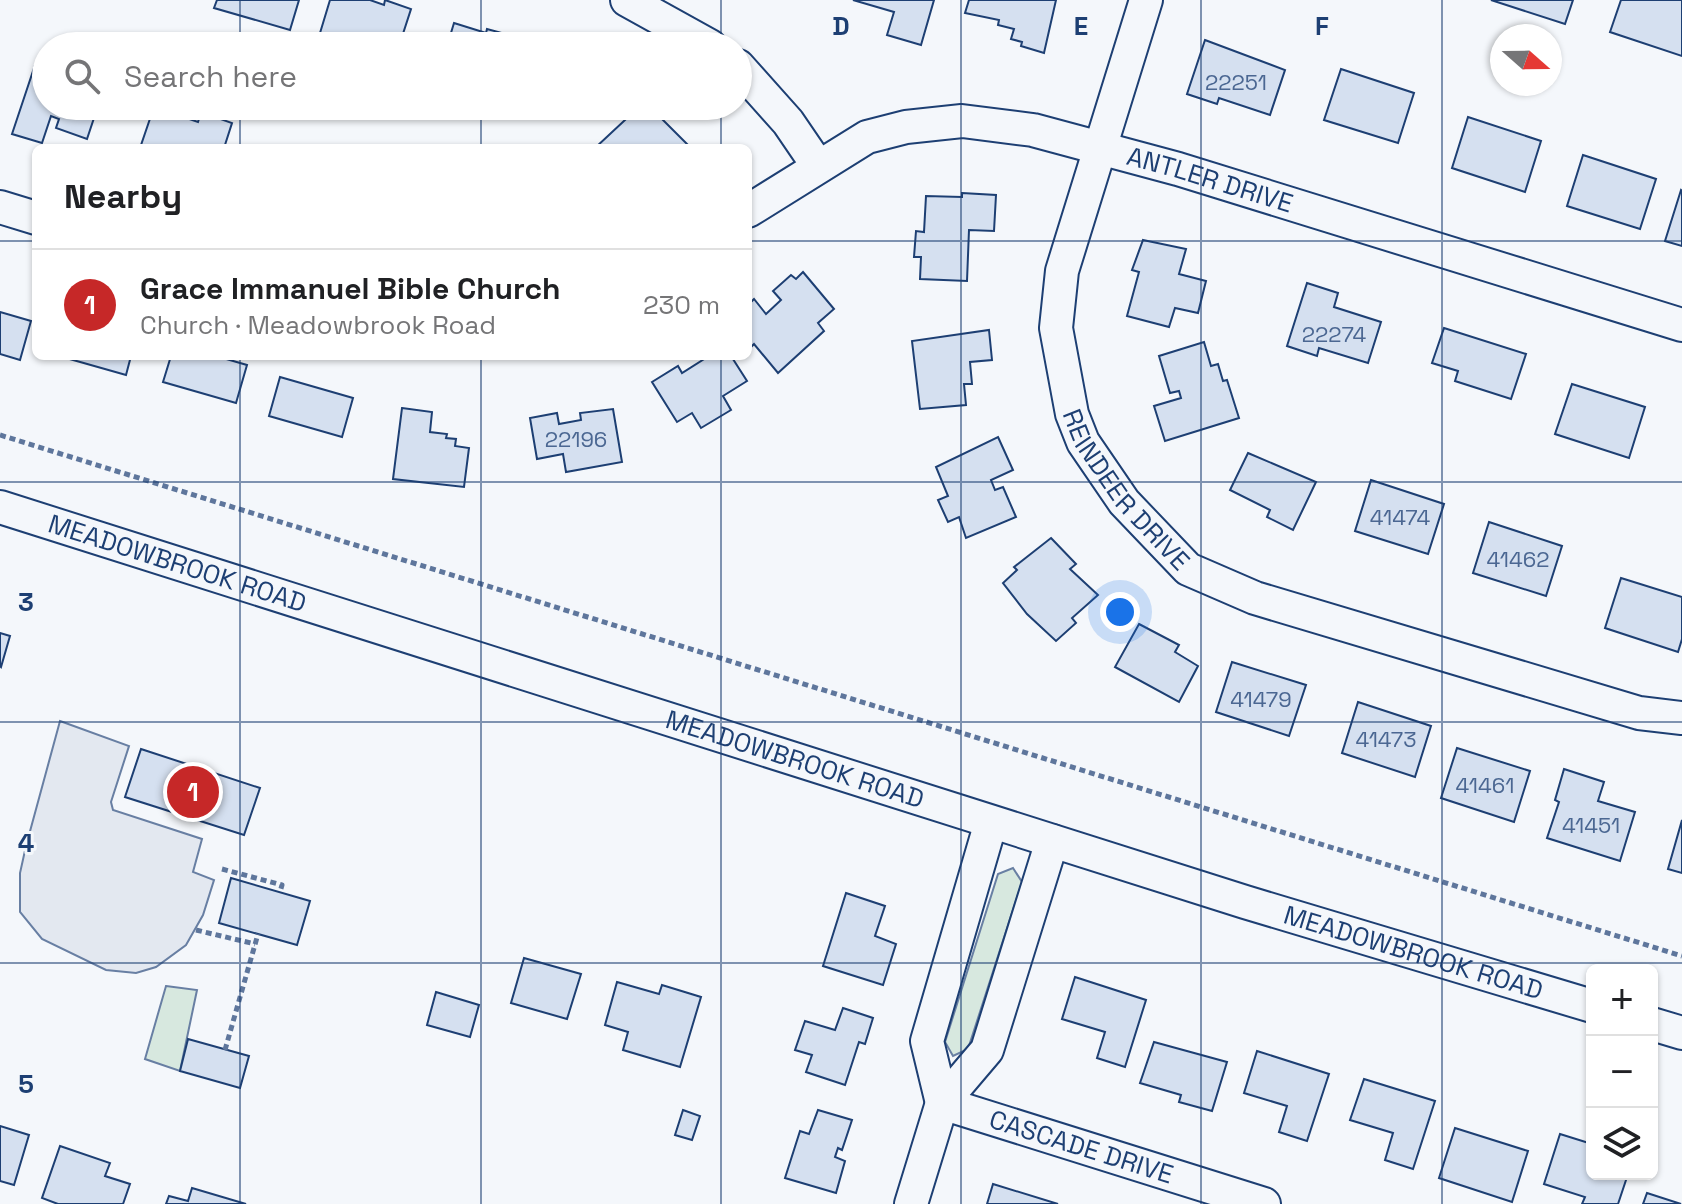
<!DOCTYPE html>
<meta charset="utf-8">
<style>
body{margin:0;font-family:"Space Grotesk",sans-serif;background:#f6f6f6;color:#202124}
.controls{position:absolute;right:24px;bottom:24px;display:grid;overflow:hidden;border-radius:12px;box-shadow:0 2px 6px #0004}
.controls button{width:72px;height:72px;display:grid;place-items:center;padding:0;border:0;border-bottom:2px solid #e0e0e0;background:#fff;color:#202124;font:40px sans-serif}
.compass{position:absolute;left:1490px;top:24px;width:72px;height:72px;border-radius:50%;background:#fff;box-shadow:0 2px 6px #0004;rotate:110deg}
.you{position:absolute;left:1120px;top:612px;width:28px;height:28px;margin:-20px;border:6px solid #fff;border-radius:50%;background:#1a73e8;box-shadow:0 0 0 12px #1a73e833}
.badge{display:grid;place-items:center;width:52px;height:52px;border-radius:50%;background:#c62828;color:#fff;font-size:26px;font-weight:700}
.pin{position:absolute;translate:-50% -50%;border:4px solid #fff;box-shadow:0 2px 8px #0006}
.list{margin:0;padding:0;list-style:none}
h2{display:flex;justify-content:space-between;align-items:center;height:104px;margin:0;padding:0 32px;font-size:34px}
h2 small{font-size:26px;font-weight:400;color:#757577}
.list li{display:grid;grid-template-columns:52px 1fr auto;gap:24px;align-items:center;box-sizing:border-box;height:112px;padding:0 32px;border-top:2px solid #e0e0e0}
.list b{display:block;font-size:30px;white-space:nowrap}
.list p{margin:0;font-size:26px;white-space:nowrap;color:#757577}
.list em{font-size:26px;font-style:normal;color:#757577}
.icon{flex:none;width:44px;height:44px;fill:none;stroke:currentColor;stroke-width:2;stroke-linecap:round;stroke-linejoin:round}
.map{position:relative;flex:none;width:1682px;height:1204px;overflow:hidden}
.search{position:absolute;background:#fff;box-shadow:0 2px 6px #0004;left:32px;top:32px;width:720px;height:88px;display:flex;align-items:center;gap:20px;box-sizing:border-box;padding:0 28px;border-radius:44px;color:#757577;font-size:30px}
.panel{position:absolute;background:#fff;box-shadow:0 2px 6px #0004;left:32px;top:144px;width:720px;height:216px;border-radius:12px}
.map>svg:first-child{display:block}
</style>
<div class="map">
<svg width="1682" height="1204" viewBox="0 0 1682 1204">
<rect width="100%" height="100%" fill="#f4f7fb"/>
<!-- green -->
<g fill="#d7e8df" stroke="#687fa3" stroke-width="2">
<polygon points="1013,868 1022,882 968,1049 953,1056 945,1042 998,874"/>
<polygon points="166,986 197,990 180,1071 145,1059"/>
</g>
<!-- parking -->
<polygon fill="#e3e8f0" stroke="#687fa3" stroke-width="2" points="60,721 129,746 111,802 113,810 202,839 193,872 214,880 203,915 186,945 156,967 136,973 106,970 42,939 20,912 20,873 26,846"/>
<!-- building -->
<g fill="#d5e0f0" stroke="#1d3f73" stroke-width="2">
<polygon points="217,0 299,0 290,30 214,8"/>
<polygon points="330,0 370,0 384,5 385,0 411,9 399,46 343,46 344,41 320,33"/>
<polygon points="853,0 934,0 921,45 887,35 894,12"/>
<polygon points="969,0 1056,0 1044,53 1021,46 1022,42 1011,39 1014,29 998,25 999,20 965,13"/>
<polygon points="1491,0 1573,0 1565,24"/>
<polygon points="1621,0 1682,0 1682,56 1610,32"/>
<polygon points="454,23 486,33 487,29 531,41 530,46 447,46"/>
<polygon points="1205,40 1285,70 1270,115 1219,98 1217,104 1187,94"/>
<polygon points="35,65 46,69 46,106 98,106 87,139 56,128 59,119 51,116 42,143 12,134"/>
<polygon points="1341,69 1414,93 1398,143 1324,120"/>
<polygon points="640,106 649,106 691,148 595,148"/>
<polygon points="154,107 198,122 201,112 232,123 224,148 140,148"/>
<polygon points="1468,117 1541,141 1525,192 1452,168"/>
<polygon points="1583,155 1656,179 1640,229 1567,206"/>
<polygon points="1681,190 1682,191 1682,246 1665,241"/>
<polygon points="962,193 996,195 994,231 969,230 967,281 920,279 921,257 914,257 916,231 924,232 926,196 962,197"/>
<polygon points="1143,240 1186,249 1179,274 1206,281 1198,313 1175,308 1169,327 1127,316 1139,272 1132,270"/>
<polygon points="803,272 834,309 818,323 824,331 778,373 754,344 751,347 748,344 748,305 754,299 766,314 781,300 773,291 791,275 796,279"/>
<polygon points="1307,283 1338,293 1334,307 1381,322 1368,363 1319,348 1317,356 1287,346"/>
<polygon points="0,312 31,321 20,360 0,354"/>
<polygon points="1444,328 1526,354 1511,399 1455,381 1458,371 1432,363"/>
<polygon points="989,330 992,360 970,362 972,384 964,384 966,405 920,409 912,341"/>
<polygon points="1204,342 1211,366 1218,364 1223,381 1227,380 1239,418 1165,441 1154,406 1181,398 1179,391 1170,393 1159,356"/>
<polygon points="59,356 131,356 126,375"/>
<polygon points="171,356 216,356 247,365 236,403 163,382"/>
<polygon points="709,356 731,356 747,381 723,396 731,410 701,428 692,413 677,422 652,382 678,366 682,373"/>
<polygon points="280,377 353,398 342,437 269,416"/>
<polygon points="1572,384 1645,407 1629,458 1555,434"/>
<polygon points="402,408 432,412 430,432 447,434 446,438 456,439 455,446 469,448 464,487 393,479"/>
<polygon points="613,409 622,462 566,472 563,454 537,459 530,418 557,413 559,424 581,420 580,413"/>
<polygon points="998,437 1013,470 991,480 995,490 1003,487 1016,517 966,538 959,517 948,522 938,500 948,496 936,467"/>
<polygon points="1248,453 1316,482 1293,530 1267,517 1270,510 1230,490"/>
<polygon points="1371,480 1444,504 1428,554 1355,531"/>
<polygon points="1489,522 1562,546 1546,596 1473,573"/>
<polygon points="1051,538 1076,564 1070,569 1098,595 1072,618 1076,623 1056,641 1027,614 1003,583 1017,570 1014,567"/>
<polygon points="1621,578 1682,597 1682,639 1678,652 1605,628"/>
<polygon points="1139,624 1179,645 1175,652 1198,666 1179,702 1115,667"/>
<polygon points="0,633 10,636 1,667 0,666"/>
<polygon points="1232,662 1306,685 1289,736 1216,712"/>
<polygon points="1358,702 1431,726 1415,777 1342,753"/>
<polygon points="1457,748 1530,771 1514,822 1441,798"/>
<polygon points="141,749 260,788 244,835 125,797"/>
<polygon points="1564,769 1604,782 1598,801 1635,812 1620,861 1547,838 1559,802 1555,800"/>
<polygon points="1682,820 1682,873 1668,869"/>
<polygon points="231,878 310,901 297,945 219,923"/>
<polygon points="846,893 885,906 875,936 896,944 883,985 823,966"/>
<polygon points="524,958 581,974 567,1019 511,1003"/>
<polygon points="1075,977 1146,1000 1125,1067 1097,1058 1105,1032 1062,1019"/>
<polygon points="617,982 659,994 662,985 701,997 680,1067 623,1050 628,1032 605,1025"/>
<polygon points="436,992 479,1005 470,1037 427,1025"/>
<polygon points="843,1008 873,1018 865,1044 859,1042 845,1085 806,1072 812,1055 795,1050 805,1021 835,1030"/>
<polygon points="188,1039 249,1056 240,1088 180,1071"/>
<polygon points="1154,1042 1227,1062 1212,1111 1179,1102 1181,1095 1140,1083"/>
<polygon points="1257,1051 1329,1074 1307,1141 1279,1132 1287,1106 1244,1093"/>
<polygon points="1364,1079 1435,1101 1413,1169 1385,1160 1393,1133 1350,1120"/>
<polygon points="683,1110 700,1116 692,1140 675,1135"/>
<polygon points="818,1110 852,1120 842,1150 838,1148 835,1157 845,1161 836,1193 785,1178 800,1131 809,1134"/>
<polygon points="0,1126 29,1135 14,1185 0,1181"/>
<polygon points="1455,1128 1528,1151 1512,1202 1439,1178"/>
<polygon points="1560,1134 1592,1144 1592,1174 1628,1174 1618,1204 1582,1204 1585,1197 1544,1184"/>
<polygon points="60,1146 110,1163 105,1176 130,1184 123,1204 58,1204 42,1198"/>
<polygon points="993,1184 1058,1204 987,1204"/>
<polygon points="192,1188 246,1204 166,1204 169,1196 188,1201"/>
<polygon points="1647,1193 1681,1204 1643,1204"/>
</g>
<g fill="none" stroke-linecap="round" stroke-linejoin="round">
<!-- minor casing -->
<g stroke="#1d3f73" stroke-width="36">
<g id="minor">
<polyline points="627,0 710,46"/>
<path id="s1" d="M1146,0L1062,271L1056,328L1072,414L1083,442L1124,502L1188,569L1255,598L1639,713L1682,718"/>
<polyline points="738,66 788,122 818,166"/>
<polyline points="0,207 36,218"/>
<path id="s2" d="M748,211L867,137L906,127L962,121L1033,130L1178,169L1682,325"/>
<path id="s3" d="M0,507L1245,902L1592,1006"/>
<polyline points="1652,1024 1682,1033"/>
<path id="s4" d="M942,1103L1264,1204"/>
<polyline points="942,1103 927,1041 991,822"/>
<polyline points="911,1204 942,1103 987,1050 1052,841"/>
</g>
</g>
<!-- path -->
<g stroke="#5e769c" stroke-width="5" stroke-dasharray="6 4" stroke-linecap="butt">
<polyline points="0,435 1682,956"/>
<polyline points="222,869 282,885 280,892"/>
<polyline points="196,930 255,944"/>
<polyline points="225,1050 258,934"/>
</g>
<!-- minor -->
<use href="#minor" stroke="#f4f7fb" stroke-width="32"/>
</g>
<!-- grid -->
<path fill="none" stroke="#1d3f73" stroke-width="2" stroke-opacity="0.55" d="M240,0V46M481,0V46M721,0V46M961,0V1204M1201,0V1204M1442,0V1204M240,106V148M481,106V148M721,106V148M0,241H36M748,241H1682M240,356V1204M481,356V1204M721,356V1204M0,482H1682M0,722H1682M0,963H1682"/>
<g text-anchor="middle" stroke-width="6" stroke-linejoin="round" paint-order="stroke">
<!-- number labels -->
<g font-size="22" fill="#4b6792">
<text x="1236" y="90">22251</text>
<text x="1334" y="342">22274</text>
<text x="576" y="447">22196</text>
<text x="1400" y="525">41474</text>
<text x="1518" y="567">41462</text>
<text x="1261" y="707">41479</text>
<text x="1386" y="747">41473</text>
<text x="1485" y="793">41461</text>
<text x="1591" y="833">41451</text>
</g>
<!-- street labels -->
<g font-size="26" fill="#1d3f73" stroke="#f4f7fb">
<text dy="9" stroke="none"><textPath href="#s2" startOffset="492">ANTLER DRIVE</textPath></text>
<text dy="9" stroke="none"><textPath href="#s1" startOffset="522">REINDEER DRIVE</textPath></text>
<text dy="9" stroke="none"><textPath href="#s3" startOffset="186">MEADOWBROOK ROAD</textPath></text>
<text dy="9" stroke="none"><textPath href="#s3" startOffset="834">MEADOWBROOK ROAD</textPath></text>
<text dy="9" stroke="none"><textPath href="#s3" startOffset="1482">MEADOWBROOK ROAD</textPath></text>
<text dy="9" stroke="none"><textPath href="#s4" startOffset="146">CASCADE DRIVE</textPath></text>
</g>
</g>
<g font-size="26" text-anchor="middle" font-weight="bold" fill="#1d3f73" stroke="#f4f7fb" stroke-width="6" stroke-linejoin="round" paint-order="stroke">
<text x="841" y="35">D</text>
<text x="1081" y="35">E</text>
<text x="1322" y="35">F</text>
<text x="26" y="611">3</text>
<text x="26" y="852">4</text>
<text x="26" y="1093">5</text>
</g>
</svg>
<div class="controls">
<button>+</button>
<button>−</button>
<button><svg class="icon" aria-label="layers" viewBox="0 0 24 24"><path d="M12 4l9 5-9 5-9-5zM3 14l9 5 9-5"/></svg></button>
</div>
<svg class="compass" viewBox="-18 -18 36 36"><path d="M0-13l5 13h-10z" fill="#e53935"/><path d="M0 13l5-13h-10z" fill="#757577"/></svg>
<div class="you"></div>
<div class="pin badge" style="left:193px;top:792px">1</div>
<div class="search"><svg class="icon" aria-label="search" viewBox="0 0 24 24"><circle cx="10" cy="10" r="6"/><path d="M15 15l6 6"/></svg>Search here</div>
<section class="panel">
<h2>Nearby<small></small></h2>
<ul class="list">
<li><span class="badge">1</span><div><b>Grace Immanuel Bible Church</b><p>Church · Meadowbrook Road</p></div><em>230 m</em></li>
</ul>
</section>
</div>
